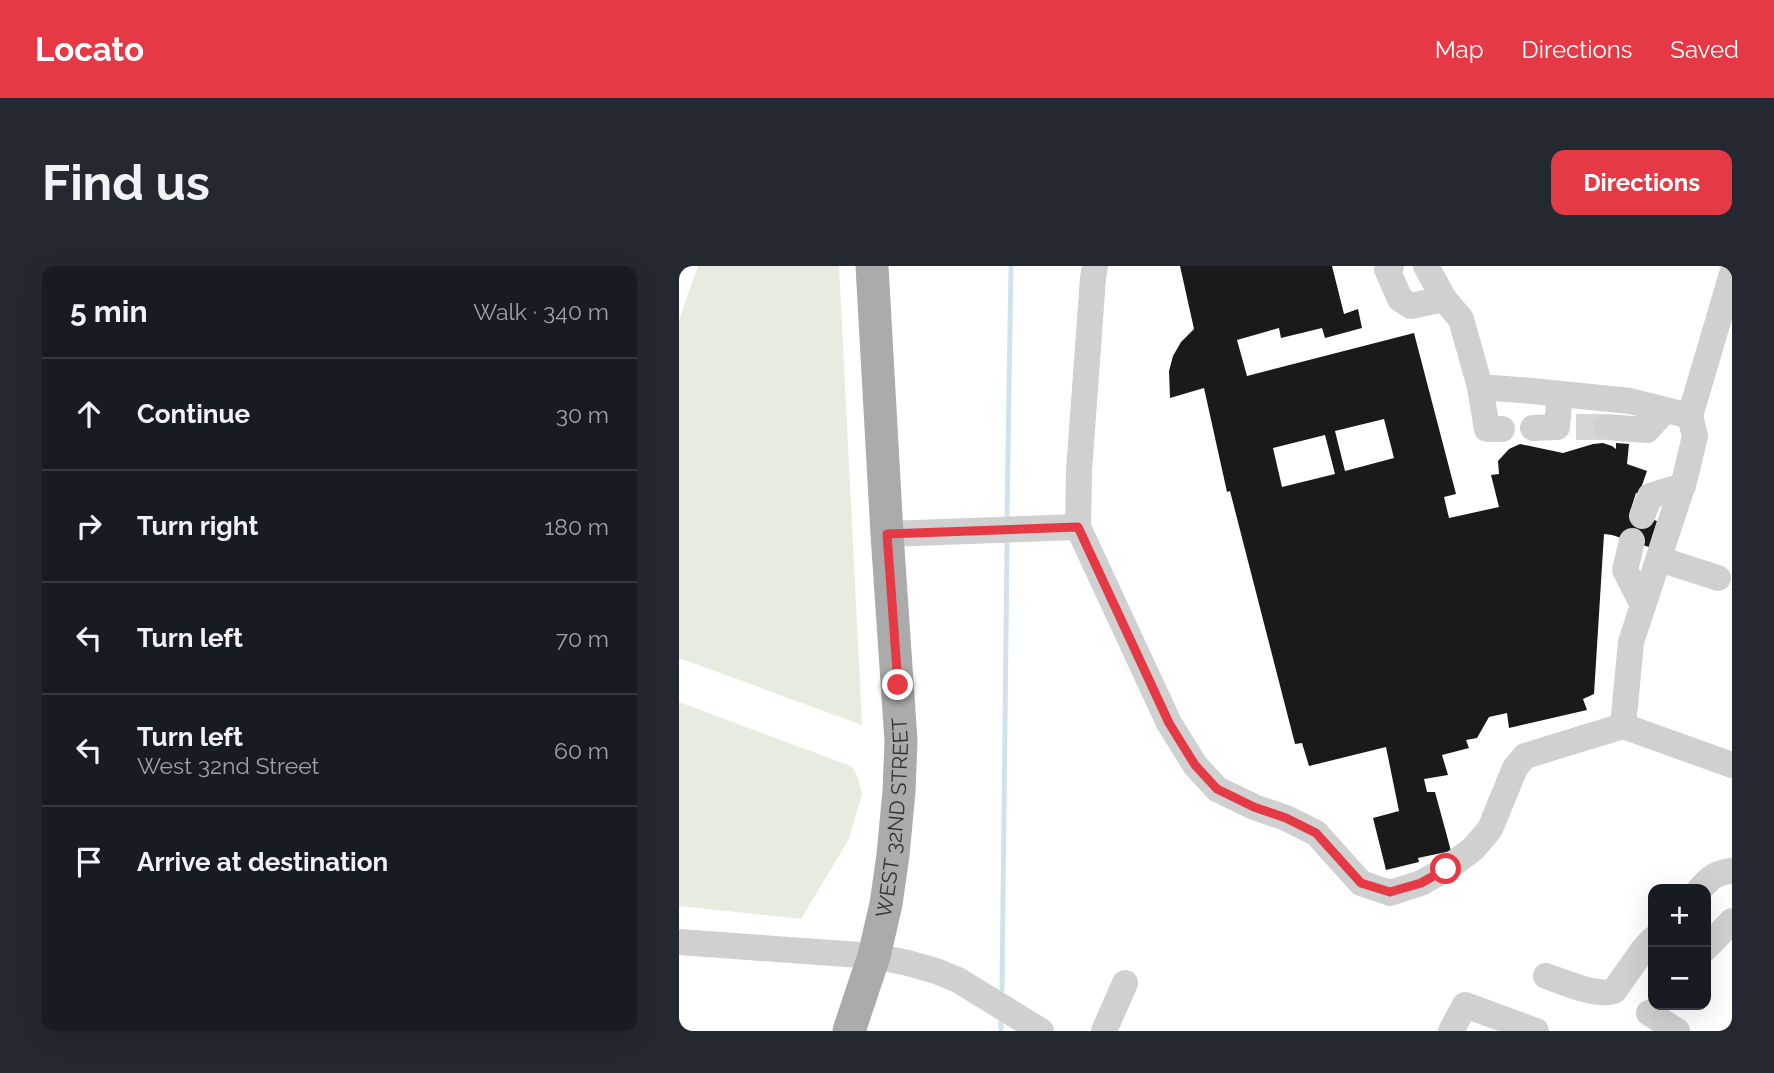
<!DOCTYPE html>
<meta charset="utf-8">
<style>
body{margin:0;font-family:Raleway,sans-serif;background:#242831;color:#f1f3f6}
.controls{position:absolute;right:21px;bottom:21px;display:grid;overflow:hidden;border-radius:14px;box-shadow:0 7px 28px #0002}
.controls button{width:63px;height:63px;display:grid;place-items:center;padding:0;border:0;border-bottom:2px solid #363941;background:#171b24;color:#f1f3f6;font:35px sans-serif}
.stop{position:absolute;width:21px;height:21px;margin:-16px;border:5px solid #e63946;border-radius:50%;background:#fff}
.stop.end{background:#e63946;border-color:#fff;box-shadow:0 2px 7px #0008}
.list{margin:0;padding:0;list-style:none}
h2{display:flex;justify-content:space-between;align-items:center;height:91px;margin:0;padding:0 28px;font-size:30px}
h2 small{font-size:23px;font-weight:400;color:#9ea1a6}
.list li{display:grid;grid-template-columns:46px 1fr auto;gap:21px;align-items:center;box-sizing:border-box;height:112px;padding:0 28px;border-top:2px solid #363941}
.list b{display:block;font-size:26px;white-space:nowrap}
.list p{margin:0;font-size:23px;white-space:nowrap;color:#9ea1a6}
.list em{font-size:23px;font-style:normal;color:#9ea1a6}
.icon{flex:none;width:38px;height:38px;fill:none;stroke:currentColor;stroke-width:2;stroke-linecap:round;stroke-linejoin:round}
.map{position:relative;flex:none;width:1053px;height:765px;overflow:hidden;border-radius:14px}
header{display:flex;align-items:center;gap:42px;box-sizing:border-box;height:98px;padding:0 35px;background:#e63946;color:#fff}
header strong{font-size:33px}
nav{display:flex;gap:38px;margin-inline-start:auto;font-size:24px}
.intro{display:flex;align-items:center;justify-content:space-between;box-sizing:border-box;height:168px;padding:0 42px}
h1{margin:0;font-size:49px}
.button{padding:18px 32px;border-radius:14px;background:#e63946;color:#fff;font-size:24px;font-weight:700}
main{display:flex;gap:42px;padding:0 42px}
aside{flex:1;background:#171b24;border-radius:14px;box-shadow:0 7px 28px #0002}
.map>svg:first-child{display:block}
</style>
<header>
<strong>Locato</strong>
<nav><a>Map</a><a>Directions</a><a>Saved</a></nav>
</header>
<div class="intro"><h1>Find us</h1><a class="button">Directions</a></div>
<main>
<aside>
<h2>5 min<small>Walk · 340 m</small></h2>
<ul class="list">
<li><svg class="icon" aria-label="ahead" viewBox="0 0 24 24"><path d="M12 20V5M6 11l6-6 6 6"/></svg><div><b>Continue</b></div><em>30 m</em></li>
<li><svg class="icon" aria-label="right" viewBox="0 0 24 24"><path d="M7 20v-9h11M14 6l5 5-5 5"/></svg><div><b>Turn right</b></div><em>180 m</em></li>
<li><svg class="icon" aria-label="left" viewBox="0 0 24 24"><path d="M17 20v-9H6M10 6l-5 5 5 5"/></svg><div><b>Turn left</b></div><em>70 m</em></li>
<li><svg class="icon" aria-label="left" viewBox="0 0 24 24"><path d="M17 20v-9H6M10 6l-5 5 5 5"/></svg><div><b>Turn left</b><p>West 32nd Street</p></div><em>60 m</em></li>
<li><svg class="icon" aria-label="arrive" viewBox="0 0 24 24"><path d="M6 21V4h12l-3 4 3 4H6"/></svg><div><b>Arrive at destination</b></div></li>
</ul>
</aside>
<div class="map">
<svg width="1053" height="765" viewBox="0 0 1053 765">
<rect width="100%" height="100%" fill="#fff"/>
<!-- green -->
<g fill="#e6ecdf">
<polygon points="19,0 160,0 183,459 0,392 0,54"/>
<polygon points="0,436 172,500 179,511 183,528 170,573 122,653 0,640"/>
</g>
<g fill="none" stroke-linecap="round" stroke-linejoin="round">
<!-- stream -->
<g stroke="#cfe2ee" stroke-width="5">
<polyline points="328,249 332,0"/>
<polyline points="323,724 328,278"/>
<polyline points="322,765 322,756"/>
</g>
</g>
<!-- building -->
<path fill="#1a1a1a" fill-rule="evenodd" d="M501,0H653L665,48L679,43L683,62L646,72L643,62L602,72L600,62L558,74L568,110L735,67L777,228L765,231L770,252L820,241L812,209L820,208L819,195L830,183L841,178L884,187L914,178L924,177L933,180L937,183V177L950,178L948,198L968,205L960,228L957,227L951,246L978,255L970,281L933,269L925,268L915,428L904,433L908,444L830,462L828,447L810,451L798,472L787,474L790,482L763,489L769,509L745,513L748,526H756L772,585L739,592L740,596L707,604L694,552L720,545L707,481L630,500L623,477L616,478L551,225L548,226L525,122L491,132L490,105L494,90L502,76L515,63ZM705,153L715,192L666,205L656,165ZM646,169L656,208L603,221L594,182Z"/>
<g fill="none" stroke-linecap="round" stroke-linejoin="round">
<!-- minor-tunnel -->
<polyline stroke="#d6d6d6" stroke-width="26" stroke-dasharray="26 13" stroke-linecap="butt" points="897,161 927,161"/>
<!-- minor -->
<g stroke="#d0d0d0" stroke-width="26">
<polyline points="416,0 414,12 400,205 399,261 490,457 516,499 538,523 575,541 607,552 637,567 682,617 711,627 742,617 767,603 794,583 811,563 836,502 846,490 944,460 1053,499"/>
<polyline points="712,0 708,3 721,33 732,40 765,33"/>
<polyline points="747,0 765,33 782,53 801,121 853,125 951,135 1011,150"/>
<polyline points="801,121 808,163 823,163"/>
<polyline points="927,161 968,164 985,145"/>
<polyline points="854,162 878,161 881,128"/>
<polyline points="963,250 971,230 1004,220"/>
<polyline points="208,268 399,261"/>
<polyline points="953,275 946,304 964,339"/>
<polyline points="980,293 1039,312"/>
<polyline points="944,460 952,376 1006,212 1016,170 1011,150 1053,8"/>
<path d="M1021,623C1032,611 1036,607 1053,605"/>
<polyline points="0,676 195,690 229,697 257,705 279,714 362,765"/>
<polyline points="1027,682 1053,655"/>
<path d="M867,710C885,716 917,731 935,725L964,684L974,673"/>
<polyline points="970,747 998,765"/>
<polyline points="425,765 446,717"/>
<polyline points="772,765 786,739 857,765"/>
</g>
<!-- major -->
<path stroke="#ababab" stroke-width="33" id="s1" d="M170,765L195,690L207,638L214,589L220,525L222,475L208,268L193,0"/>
</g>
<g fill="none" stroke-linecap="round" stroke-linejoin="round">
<!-- route -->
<polyline stroke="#e63946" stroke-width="9" points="219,419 208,268 399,261 490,457 516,499 538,523 575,541 607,552 637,567 682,617 711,626 742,617 767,603"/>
</g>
<g text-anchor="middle" stroke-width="7" stroke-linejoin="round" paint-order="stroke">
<!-- street labels -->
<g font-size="21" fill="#333" stroke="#fff">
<text dy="7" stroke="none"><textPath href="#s1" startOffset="219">WEST 32ND STREET</textPath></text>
</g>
</g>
</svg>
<div class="controls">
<button>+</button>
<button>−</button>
</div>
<div class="stop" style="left:767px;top:603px"></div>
<div class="stop end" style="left:219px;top:419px"></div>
</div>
</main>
